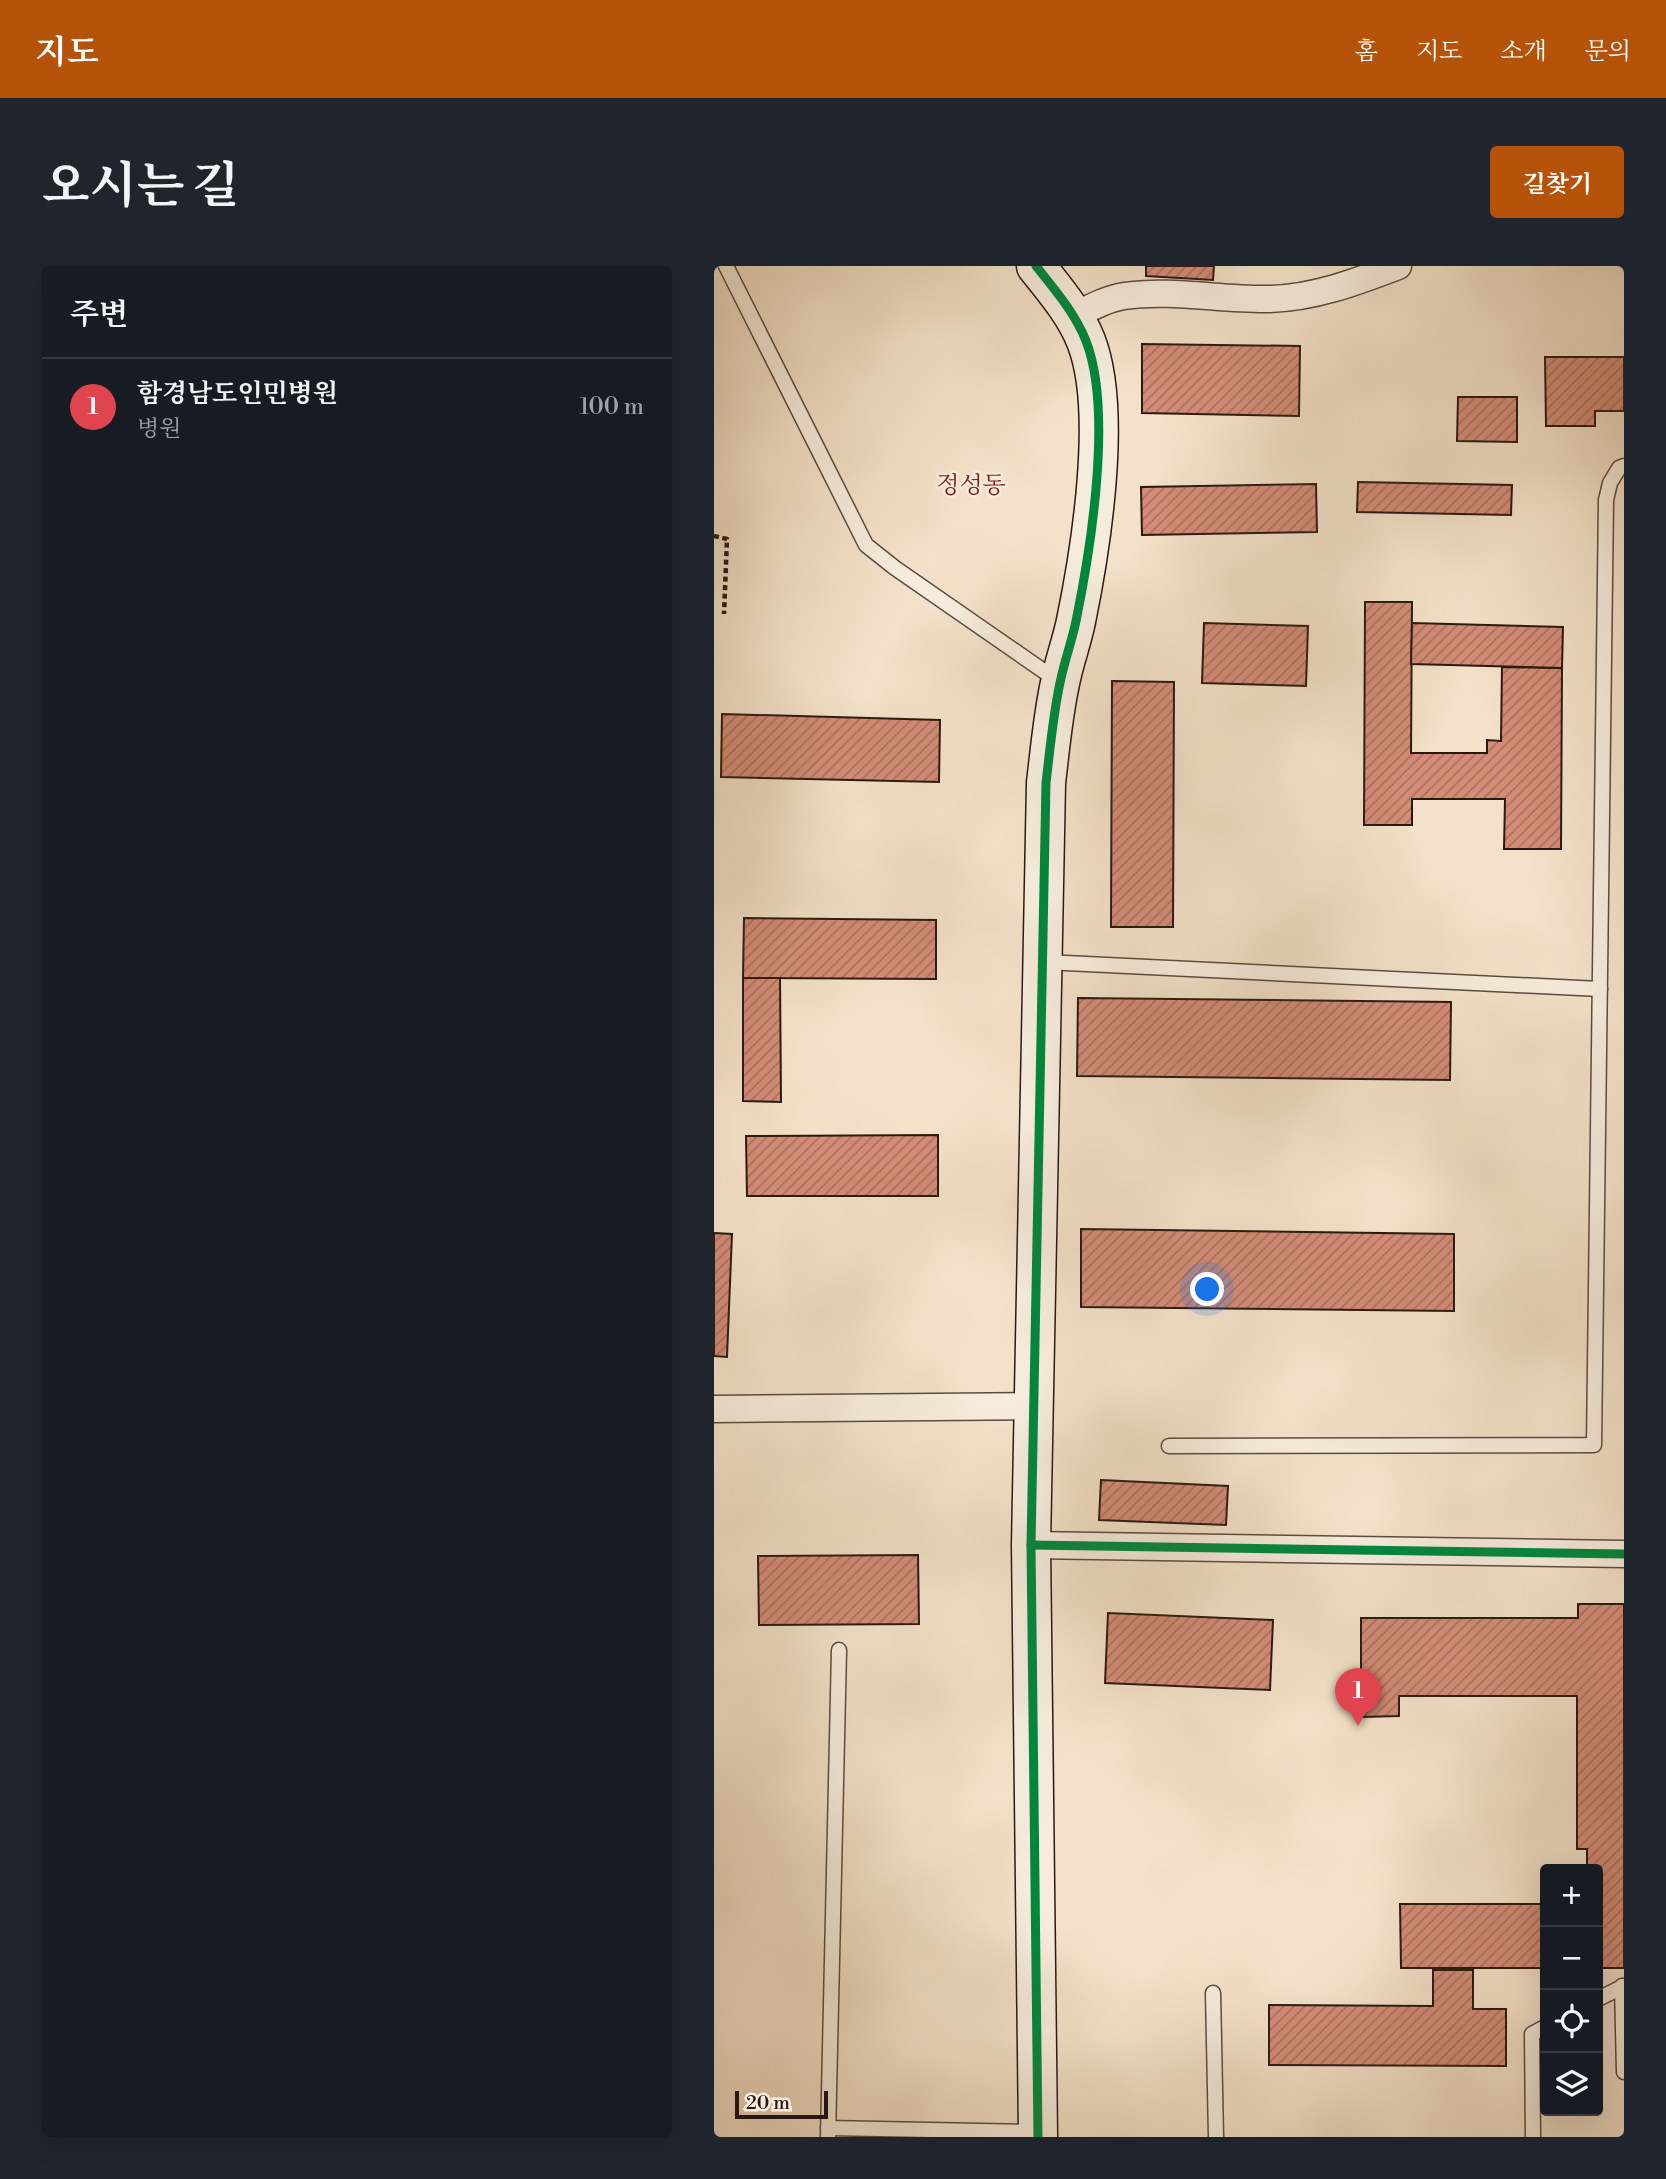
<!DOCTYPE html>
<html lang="ko">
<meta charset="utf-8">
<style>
body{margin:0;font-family:"Libre Bodoni","Noto Serif KR",serif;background:#20242c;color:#f1f3f6}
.controls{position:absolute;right:21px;bottom:21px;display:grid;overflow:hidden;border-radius:7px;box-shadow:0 7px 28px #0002}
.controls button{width:63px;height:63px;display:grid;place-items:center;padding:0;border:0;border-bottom:2px solid #363941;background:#171b24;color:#f1f3f6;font:35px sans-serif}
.scale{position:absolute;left:21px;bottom:18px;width:93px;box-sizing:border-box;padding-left:7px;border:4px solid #2a1913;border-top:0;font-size:19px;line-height:24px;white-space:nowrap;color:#2a1913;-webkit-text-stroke:5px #f7ecdc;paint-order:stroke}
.you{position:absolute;left:494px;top:1024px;width:24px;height:24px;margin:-18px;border:5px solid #fff;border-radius:50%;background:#1a73e8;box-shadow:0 0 0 10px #1a73e833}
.badge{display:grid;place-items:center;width:46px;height:46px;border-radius:50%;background:#b45309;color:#fff;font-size:23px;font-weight:700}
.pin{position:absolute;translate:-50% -58px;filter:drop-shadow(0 2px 4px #0008)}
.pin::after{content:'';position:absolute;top:37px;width:24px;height:21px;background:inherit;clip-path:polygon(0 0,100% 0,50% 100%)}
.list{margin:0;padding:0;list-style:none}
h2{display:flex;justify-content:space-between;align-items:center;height:91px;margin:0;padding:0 28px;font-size:30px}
h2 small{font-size:23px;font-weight:400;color:#9ea1a6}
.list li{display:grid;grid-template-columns:46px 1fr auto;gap:21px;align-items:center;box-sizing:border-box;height:98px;padding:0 28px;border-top:2px solid #363941}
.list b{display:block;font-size:26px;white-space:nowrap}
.list p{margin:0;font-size:23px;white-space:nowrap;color:#9ea1a6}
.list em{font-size:23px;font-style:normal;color:#9ea1a6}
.icon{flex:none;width:38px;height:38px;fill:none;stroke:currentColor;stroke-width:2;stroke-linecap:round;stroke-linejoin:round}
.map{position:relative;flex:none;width:910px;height:1871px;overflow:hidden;border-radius:7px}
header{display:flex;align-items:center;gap:42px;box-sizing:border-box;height:98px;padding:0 35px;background:#b45309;color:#fff}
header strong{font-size:33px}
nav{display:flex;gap:38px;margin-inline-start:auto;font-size:24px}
.intro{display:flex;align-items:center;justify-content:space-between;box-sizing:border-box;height:168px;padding:0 42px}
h1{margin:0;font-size:49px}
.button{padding:18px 32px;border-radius:7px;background:#b45309;color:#fff;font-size:24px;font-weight:700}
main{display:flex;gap:42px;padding:0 42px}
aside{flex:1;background:#171b24;border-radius:7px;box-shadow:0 7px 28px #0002}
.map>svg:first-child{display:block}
</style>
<header>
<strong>지도</strong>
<nav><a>홈</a><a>지도</a><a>소개</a><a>문의</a></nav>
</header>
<div class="intro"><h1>오시는 길</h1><a class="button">길찾기</a></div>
<main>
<aside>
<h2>주변<small></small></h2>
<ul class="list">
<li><span class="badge" style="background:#e0444e">1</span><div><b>함경남도인민병원</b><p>병원</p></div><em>100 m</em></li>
</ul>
</aside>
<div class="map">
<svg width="910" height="1871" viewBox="0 0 910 1871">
<defs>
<pattern id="building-hatch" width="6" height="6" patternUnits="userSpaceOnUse" patternTransform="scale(1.75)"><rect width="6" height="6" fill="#d48c77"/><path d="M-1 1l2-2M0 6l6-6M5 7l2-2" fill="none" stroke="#ac7260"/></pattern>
</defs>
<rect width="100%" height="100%" fill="#f3e1c9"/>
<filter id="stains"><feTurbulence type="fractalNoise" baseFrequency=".00286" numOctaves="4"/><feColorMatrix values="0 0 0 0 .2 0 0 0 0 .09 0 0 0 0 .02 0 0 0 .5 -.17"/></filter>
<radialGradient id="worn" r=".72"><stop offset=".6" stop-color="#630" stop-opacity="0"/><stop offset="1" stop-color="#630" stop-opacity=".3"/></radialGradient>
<!-- building -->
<g fill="url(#building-hatch)" stroke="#2a1913" stroke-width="2">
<polygon points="432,0 500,0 499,14 432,10"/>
<polygon points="428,78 586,80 585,150 428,147"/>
<polygon points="831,91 910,91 910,145 881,145 881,160 832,160"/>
<polygon points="744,131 803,131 803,176 743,175"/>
<polygon points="644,216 798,219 797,249 643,246"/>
<polygon points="602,218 603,266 428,269 427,221"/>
<polygon points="651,336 698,336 697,487 773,487 773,474 787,475 788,401 848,402 847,583 790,583 791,533 698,533 698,559 650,559"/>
<polygon points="490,357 594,360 592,420 488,417"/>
<polygon points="698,357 849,361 848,402 697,398"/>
<polygon points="398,415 460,416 459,661 397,661"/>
<polygon points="8,448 226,454 225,516 7,511"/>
<polygon points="30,652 222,654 222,713 29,712"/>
<polygon points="29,712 66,712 67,836 29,835"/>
<polygon points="364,732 737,736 736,814 363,810"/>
<polygon points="224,869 224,930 33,930 32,870"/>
<polygon points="367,963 740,968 740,1045 367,1041"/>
<polygon points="0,967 18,968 13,1091 0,1090"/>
<polygon points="387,1214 514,1220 512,1259 385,1254"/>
<polygon points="204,1289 205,1358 45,1359 44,1290"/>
<polygon points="864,1338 910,1338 910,1702 884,1702 884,1603 873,1603 873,1583 863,1583 863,1430 685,1430 685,1450 647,1451 647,1352 864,1352"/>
<polygon points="394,1347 559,1354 556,1424 391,1417"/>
<polygon points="686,1638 831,1638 831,1702 687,1702"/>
<polygon points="719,1704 759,1704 759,1743 792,1743 792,1800 555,1799 555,1739 719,1740"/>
</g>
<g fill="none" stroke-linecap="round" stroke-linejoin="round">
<!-- lane casing -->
<g stroke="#5c4b40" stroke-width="17">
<g id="lane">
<polyline points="12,0 152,279 181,302 344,415"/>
<polyline points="331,696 886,723"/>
<polyline points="455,1180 880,1179 892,234 896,217 905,202 910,200"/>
<polyline points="908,1720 910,1806"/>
<polyline points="499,1727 502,1871"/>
<polyline points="884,1733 910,1720"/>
<polyline points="114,1862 322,1866"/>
<polyline points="114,1871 125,1384"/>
<polyline points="819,1871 818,1768 831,1761"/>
</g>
</g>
<!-- street casing -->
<g stroke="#5c4b40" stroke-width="29">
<g id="street">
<path d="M360,50C376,42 392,33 410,30C457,23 507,34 555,33C600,32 642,16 684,0"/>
<polyline points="0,1143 318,1140"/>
<polyline points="317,1279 910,1288"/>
</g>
</g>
<!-- secondary casing -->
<g stroke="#2a1913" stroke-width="41">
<path id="secondary" d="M322,0C341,24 361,47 372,75C399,144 377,282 362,355C358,375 350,396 346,417C339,449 336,483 332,517L317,1279L324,1871"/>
</g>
<!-- path -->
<polyline stroke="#2a1913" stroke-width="4.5" stroke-dasharray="5 3.5" stroke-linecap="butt" points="0,270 13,273 10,348"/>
<!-- lane -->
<use href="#lane" stroke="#f7ecdc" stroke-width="14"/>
<!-- street -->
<use href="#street" stroke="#f7ecdc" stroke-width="26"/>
<!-- secondary -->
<use href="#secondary" stroke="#f7ecdc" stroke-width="38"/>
<!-- cycleway casing -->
<g stroke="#f7ecdc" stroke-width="13">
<g id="cycleway">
<path d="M322,0C341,24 361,47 372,75C399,144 377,282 362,355C358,375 350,396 346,417C339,449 336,483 332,517L317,1279L324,1871"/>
<polyline points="317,1279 910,1288"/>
</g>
</g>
<!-- cycleway -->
<use href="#cycleway" stroke="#00873e" stroke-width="9"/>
</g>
<g text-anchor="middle" stroke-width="5" stroke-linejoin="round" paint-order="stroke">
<!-- neighbourhood labels -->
<g font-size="24" fill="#7a1f14" stroke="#f7ecdc">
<text x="257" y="227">정성동</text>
</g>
</g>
<rect width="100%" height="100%" filter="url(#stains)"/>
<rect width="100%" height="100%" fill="url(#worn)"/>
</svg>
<div class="controls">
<button>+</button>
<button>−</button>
<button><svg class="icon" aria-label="locate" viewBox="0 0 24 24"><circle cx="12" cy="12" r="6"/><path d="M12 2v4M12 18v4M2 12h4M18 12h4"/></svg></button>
<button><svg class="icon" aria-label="layers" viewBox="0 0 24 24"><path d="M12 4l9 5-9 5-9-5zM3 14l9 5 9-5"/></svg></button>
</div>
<div class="scale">20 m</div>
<div class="you"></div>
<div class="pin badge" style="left:644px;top:1460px;background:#e0444e">1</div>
</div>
</main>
